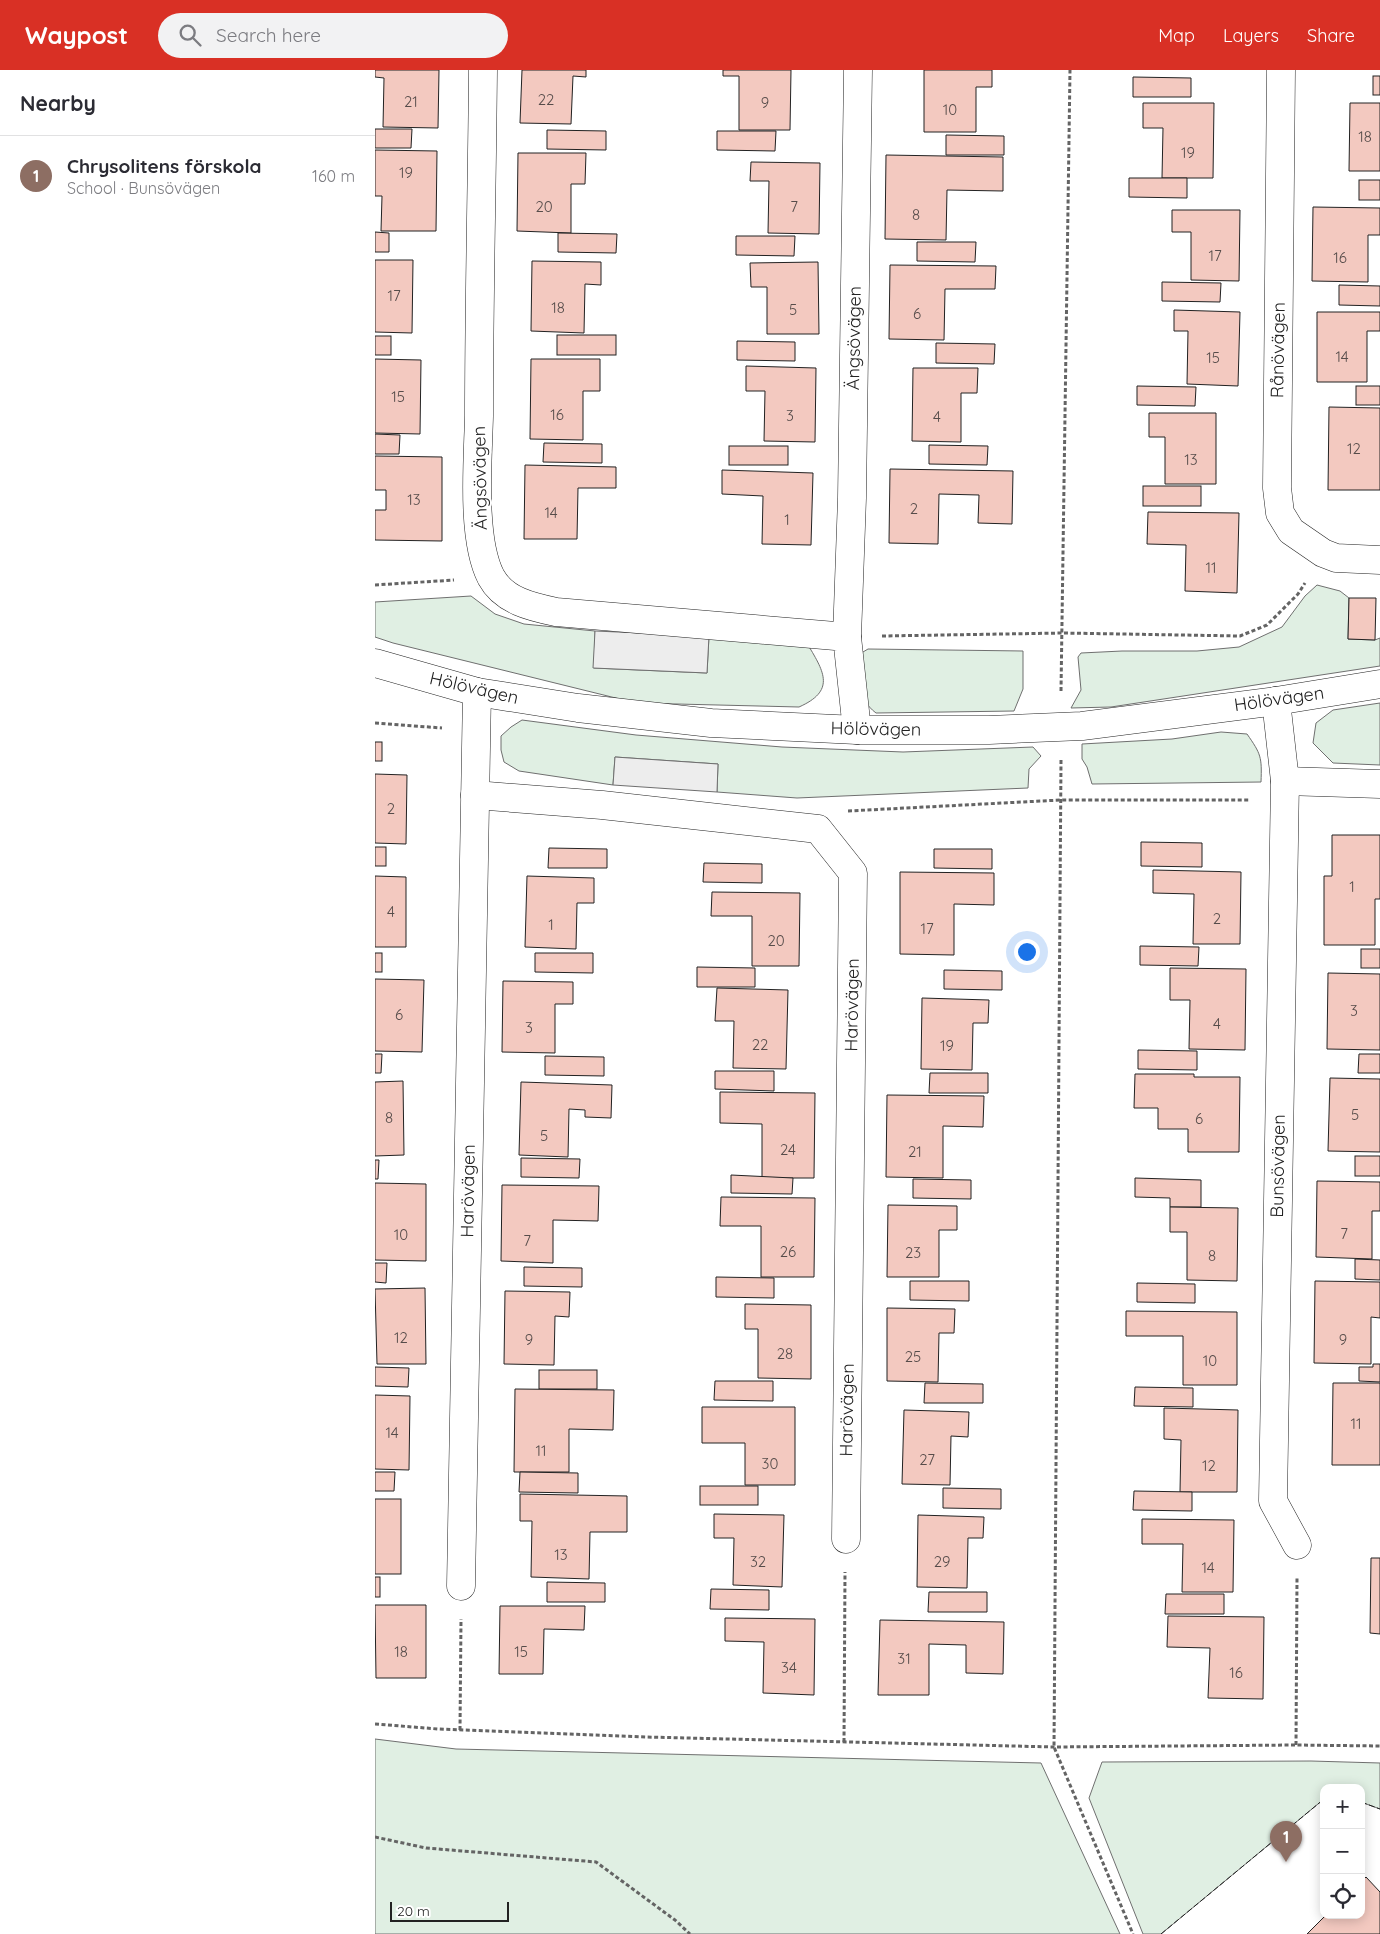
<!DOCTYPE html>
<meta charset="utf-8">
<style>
body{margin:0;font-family:Quicksand,sans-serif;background:#f2f2f3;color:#2b2b33}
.controls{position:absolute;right:15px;bottom:15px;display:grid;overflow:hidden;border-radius:10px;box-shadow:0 2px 12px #0003}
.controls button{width:45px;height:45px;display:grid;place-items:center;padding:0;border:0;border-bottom:1px solid #e1e1e2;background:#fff;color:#2b2b33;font:25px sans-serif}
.scale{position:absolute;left:15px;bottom:12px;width:119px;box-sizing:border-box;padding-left:5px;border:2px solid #222;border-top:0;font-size:14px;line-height:18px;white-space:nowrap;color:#222;-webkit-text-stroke:4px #fff;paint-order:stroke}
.you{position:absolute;left:651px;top:881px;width:18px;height:18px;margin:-12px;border:4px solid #fff;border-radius:50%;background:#1a73e8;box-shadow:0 0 0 8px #1a73e833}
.badge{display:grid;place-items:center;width:32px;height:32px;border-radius:50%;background:#d93025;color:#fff;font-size:16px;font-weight:700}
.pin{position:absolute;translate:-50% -41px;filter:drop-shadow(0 1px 2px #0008)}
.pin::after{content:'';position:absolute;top:26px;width:18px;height:15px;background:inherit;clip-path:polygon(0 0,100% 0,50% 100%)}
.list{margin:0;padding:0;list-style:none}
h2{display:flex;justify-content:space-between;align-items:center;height:65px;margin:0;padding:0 20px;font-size:21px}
h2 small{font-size:16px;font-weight:400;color:#7c7c81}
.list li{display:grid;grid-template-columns:32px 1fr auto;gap:15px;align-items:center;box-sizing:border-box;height:80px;padding:0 20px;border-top:1px solid #e1e1e2}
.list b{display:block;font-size:19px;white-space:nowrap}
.list p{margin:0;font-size:16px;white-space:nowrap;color:#7c7c81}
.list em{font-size:16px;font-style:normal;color:#7c7c81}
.icon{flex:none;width:28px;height:28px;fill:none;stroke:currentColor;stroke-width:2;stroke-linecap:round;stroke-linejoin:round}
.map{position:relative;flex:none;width:1005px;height:1864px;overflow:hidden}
header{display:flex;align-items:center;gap:30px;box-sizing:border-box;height:70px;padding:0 25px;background:#d93025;color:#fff}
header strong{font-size:24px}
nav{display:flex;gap:28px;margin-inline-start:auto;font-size:18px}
.search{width:350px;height:45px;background:#f2f2f3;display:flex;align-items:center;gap:12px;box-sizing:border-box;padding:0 18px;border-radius:28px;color:#7c7c81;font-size:19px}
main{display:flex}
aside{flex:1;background:#fff}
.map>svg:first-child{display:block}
</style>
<header>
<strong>Waypost</strong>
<div class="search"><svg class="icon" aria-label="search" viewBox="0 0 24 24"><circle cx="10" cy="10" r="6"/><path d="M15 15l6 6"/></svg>Search here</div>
<nav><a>Map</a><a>Layers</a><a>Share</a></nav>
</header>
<main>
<aside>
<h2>Nearby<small></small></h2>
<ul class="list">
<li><span class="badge" style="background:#8d6e63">1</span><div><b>Chrysolitens förskola</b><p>School · Bunsövägen</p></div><em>160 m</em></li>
</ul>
</aside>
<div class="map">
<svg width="1005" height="1864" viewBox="0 0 1005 1864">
<rect width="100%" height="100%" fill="#fff"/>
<!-- green -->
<g fill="#e0efe3" stroke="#6f6f6f">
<polygon points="942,515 965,521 974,528 973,569 1000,570 1005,568 1005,596 736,637 696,638 706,620 703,587 706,583 747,581 822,581 864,577 907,557 930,526"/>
<path d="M96,526L120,544L149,554L220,561L219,598L332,603L334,566L433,575C450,603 460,621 424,637L261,633L18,573L0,567V532Z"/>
<path d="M493,579L648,581V619L639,641L501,643C481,628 485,607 483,585Z"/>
<polygon points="1005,633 1005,695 958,693 938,673 941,653 958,640"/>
<polygon points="147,650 261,665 407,677 528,682 658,677 666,686 654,699 653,718 422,728 342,722 343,694 240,687 238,715 144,701 129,692 126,680 126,666 136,657"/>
<path d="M846,662L872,664C886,684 887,687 886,712L717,714L712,697L707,689V674L797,669Z"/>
<polygon points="0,1669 81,1679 666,1693 745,1864 0,1864"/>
<polygon points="936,1691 1005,1693 1005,1739 986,1732 986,1718 949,1718 949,1729 786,1864 768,1864 714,1728 727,1692"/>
</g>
<!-- parking -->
<g fill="#ededed" stroke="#6f6f6f">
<polygon points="220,561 334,566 332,603 218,598"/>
<polygon points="240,687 343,694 342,722 238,715"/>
</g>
<!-- building -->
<g fill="#f3c9c0" stroke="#222">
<polygon points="0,0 64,0 63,58 8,57 9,8 0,7"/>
<polygon points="147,0 211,0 211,7 198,6 196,54 145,53"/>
<polygon points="348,0 416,0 415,60 364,60 364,6 348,6"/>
<polygon points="549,0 617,0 617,17 601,17 601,62 549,62"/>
<rect x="998" y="6" width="7" height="19"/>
<polygon points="758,7 816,8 816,27 758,27"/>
<polygon points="768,33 839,33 838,108 787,108 788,58 768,58"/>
<polygon points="975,33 1005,33 1005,101 974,101"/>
<polygon points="0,59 37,59 36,78 0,78"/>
<polygon points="172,60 231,61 231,80 172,79"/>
<polygon points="342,61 401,61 400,81 342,80"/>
<polygon points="571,65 629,66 629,85 571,85"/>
<polygon points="0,80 62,81 61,161 6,161 7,126 0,126"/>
<polygon points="143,83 211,83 210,114 196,114 196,163 142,161"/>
<polygon points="511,85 628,87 628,121 572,120 571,170 510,169"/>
<polygon points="376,92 445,93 444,164 393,163 394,111 375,111"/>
<polygon points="754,108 812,108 812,128 754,127"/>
<rect x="984" y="110" width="21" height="20"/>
<polygon points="938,137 1005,138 1005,165 993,165 993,212 937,211"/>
<polygon points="797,140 865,140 864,211 816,210 816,162 797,162"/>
<polygon points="0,162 14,163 14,182 0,182"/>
<polygon points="183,163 242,164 241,183 183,182"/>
<polygon points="361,166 420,166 419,186 361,185"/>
<polygon points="542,172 601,172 600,192 542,191"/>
<polygon points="0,190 38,190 37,263 0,262"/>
<polygon points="157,191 226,192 226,215 210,214 209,263 156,261"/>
<polygon points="443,192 444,264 392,264 392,217 376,217 375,193"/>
<polygon points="515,195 621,196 620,219 570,219 569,270 514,269"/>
<polygon points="787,212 846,213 845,232 787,231"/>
<polygon points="964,215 1005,216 1005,236 964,235"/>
<polygon points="799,240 865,242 863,316 812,314 813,261 799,261"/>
<polygon points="942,242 1005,242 1005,261 992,261 992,312 942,312"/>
<rect x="182" y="265" width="59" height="20"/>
<rect x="0" y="266" width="16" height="19"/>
<polygon points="362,271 420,272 420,291 362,290"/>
<polygon points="561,273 620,274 619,294 561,293"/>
<polygon points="0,289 46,290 45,364 0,363"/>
<polygon points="156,289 225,289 225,321 208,321 208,370 155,369"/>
<polygon points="371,296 441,298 440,372 389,371 390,321 371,321"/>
<polygon points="538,298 603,298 602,323 586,323 586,372 537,371"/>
<polygon points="762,316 821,317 820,336 762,335"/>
<rect x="981" y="316" width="24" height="19"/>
<polygon points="954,337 1005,338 1005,420 953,420"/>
<polygon points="774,343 841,343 841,414 790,414 790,367 774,367"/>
<polygon points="0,364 25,365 24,384 0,384"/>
<polygon points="169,373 227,374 227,393 168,392"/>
<polygon points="554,375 613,376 612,395 554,394"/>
<rect x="354" y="376" width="59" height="19"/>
<polygon points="0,386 67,387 67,471 0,470 0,440 11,440 11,420 0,420"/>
<polygon points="150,395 241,397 241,418 203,418 202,469 149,469"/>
<polygon points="515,399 638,401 637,454 603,453 604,425 564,424 563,474 514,473"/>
<polygon points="347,400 438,403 436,475 387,474 388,426 347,424"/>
<rect x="768" y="416" width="58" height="20"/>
<polygon points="773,442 864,443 862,523 810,521 811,475 772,474"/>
<polygon points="974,528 1001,528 1000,570 973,569"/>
<rect x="0" y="672" width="7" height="19"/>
<polygon points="0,704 32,705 31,774 0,773"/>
<polygon points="957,765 1005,765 1005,829 1000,829 1000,875 949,875 949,806 957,806"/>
<polygon points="766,772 827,773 827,797 766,796"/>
<rect x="0" y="777" width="11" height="19"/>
<polygon points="174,778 232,779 232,798 173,798"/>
<polygon points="559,779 617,779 617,799 559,798"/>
<polygon points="329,793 387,794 387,813 328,812"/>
<polygon points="778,800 866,802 865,874 818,874 819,824 778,823"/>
<polygon points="525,802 619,803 619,835 579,834 579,885 525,884"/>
<polygon points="0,806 31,807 31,877 0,877"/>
<polygon points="152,806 219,808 219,833 202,833 201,879 150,877"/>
<polygon points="337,822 425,823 424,896 377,896 377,846 336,846"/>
<polygon points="765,876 824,877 823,896 765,895"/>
<rect x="986" y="879" width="19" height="19"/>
<rect x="0" y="883" width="7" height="19"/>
<polygon points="160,883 218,883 218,903 160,902"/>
<polygon points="322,897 380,898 380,917 322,917"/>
<polygon points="795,898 871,899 870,980 814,979 815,930 795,930"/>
<polygon points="569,900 627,901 627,920 569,919"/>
<polygon points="953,903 1005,904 1005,980 952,979"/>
<polygon points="0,909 49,910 47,982 0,981"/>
<polygon points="128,911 198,912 198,934 180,934 180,983 127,982"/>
<polygon points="342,918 413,920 411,999 358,998 359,951 340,951"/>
<polygon points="547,928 614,930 613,953 598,953 597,1000 546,999"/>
<polygon points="763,980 822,981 822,1000 763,999"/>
<polygon points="0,984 7,984 6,1003 0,1003"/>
<polygon points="984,984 1005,984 1005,1003 983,1003"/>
<polygon points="170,986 229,987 229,1006 170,1005"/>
<polygon points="340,1001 399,1001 399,1021 340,1019"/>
<polygon points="555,1003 613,1003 613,1023 554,1023"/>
<polygon points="760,1004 819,1004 819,1007 865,1007 864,1082 813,1082 813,1059 783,1059 783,1038 759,1038"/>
<polygon points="955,1008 1005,1009 1005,1082 953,1081"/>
<polygon points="28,1011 29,1085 0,1086 0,1012"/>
<polygon points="146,1012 237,1015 236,1048 210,1047 210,1040 194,1039 193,1087 144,1085"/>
<polygon points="345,1022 440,1023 439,1108 387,1108 387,1054 345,1053"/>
<polygon points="512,1025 609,1026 608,1057 568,1056 568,1108 511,1107"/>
<rect x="980" y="1086" width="25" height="20"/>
<polygon points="146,1088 205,1089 204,1108 146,1107"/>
<polygon points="0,1090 4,1090 3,1109 0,1109"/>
<polygon points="356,1105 418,1108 417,1124 356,1123"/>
<polygon points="760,1108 826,1110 826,1137 795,1137 795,1128 760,1127"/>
<polygon points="538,1109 596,1110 596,1129 538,1128"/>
<polygon points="942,1111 1005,1112 1005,1141 997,1141 997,1189 941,1187"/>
<polygon points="0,1113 51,1114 51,1191 0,1190"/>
<polygon points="127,1115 224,1116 223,1151 178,1150 178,1193 126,1191"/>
<polygon points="346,1127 440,1128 439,1207 386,1207 386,1156 345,1156"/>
<polygon points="513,1135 582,1136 582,1160 564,1160 564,1207 512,1207"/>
<polygon points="795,1137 863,1138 862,1211 812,1210 812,1162 795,1162"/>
<polygon points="980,1189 1005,1190 1005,1210 980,1209"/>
<polygon points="0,1193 12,1193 11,1213 0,1212"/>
<polygon points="149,1197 207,1198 207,1217 149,1216"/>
<polygon points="341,1207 399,1208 399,1228 341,1227"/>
<polygon points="535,1211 594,1211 594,1231 535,1230"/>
<polygon points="940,1211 1005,1212 1005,1248 996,1247 996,1294 939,1293"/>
<polygon points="762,1213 820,1214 820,1233 762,1232"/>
<polygon points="50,1218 51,1294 2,1294 0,1219"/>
<polygon points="130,1221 195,1222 194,1247 180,1246 179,1295 129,1294"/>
<polygon points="370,1234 436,1235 436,1309 383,1308 383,1259 370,1259"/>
<polygon points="512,1238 580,1239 579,1263 564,1263 563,1312 512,1311"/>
<polygon points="751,1241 862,1242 862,1315 808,1315 808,1266 751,1266"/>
<polygon points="998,1294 1005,1294 1005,1312 984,1311 984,1297 998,1297"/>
<polygon points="0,1297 34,1298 33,1317 0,1316"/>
<rect x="164" y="1300" width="58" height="19"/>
<polygon points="340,1311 398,1311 398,1331 339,1330"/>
<polygon points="550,1313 608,1314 608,1333 549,1333"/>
<polygon points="958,1313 1005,1313 1005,1395 957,1395"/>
<polygon points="760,1317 818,1318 818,1337 759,1336"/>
<polygon points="140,1319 239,1320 238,1360 194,1359 194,1402 139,1402"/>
<polygon points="0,1325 35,1326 34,1400 0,1399"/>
<polygon points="327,1337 420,1337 420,1415 370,1415 370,1373 327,1373"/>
<polygon points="789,1338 863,1340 862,1422 805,1422 806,1370 789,1369"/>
<polygon points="529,1340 594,1342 593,1367 576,1366 575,1415 527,1414"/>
<polygon points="0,1402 20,1402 19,1421 0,1421"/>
<polygon points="145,1402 203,1403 203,1423 144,1422"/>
<rect x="325" y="1416" width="58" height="19"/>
<polygon points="568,1418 626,1419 626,1439 568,1438"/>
<polygon points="759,1421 817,1422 817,1441 758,1440"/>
<polygon points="145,1424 252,1426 252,1462 215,1462 214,1509 156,1507 157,1451 145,1451"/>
<rect x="0" y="1429" width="26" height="75"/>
<polygon points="339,1444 409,1445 407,1517 358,1515 359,1468 339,1468"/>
<polygon points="543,1445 609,1447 608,1468 593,1468 592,1518 542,1517"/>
<polygon points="767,1449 859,1450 858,1522 807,1522 808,1474 767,1474"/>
<polygon points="996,1488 1005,1488 1005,1564 995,1563"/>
<rect x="0" y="1507" width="5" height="20"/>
<polygon points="172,1512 230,1513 230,1532 172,1532"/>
<polygon points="336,1519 394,1520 394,1540 335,1539"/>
<polygon points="554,1522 612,1522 612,1542 553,1542"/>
<polygon points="791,1524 849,1524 849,1544 790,1544"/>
<polygon points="0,1535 51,1535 51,1608 1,1608"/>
<polygon points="125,1536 210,1536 209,1560 169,1559 168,1604 124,1604"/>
<polygon points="793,1546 889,1547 888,1629 833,1628 835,1578 792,1577"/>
<polygon points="350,1548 440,1549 439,1625 388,1623 389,1572 350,1571"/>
<polygon points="505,1550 629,1552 628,1604 591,1603 591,1575 554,1574 554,1625 503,1625"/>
<polygon points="991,1807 1005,1822 1005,1864 932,1864 951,1845 986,1845 986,1812"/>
</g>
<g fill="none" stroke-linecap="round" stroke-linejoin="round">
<!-- minor casing -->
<g stroke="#222" stroke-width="29">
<g id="minor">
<path d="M108,0C107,115 104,230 104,346C103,390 96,468 116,507C129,531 157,537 181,542L472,567L482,660"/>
<polyline points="906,0 902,418 905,443 916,461 948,483 961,488 1005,490"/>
<polyline points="472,567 477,428 483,0"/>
<polyline points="0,593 102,622 203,638 336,653 482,660 614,660 707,656 901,631 1005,614"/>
<polyline points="901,631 910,711 898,1431 922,1475"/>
<polyline points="910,711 1005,714"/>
<polyline points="100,725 227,735 443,759 478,803 471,1469"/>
<polyline points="86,1516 102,622"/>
</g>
</g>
<!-- path -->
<g stroke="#646464" stroke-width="3" stroke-dasharray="4 2.5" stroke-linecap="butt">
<polyline points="0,515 79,510"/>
<polyline points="507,566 688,563 865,566 892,555 923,524 930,513"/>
<polyline points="686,621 695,0"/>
<polyline points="0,653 67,658"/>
<polyline points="686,690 679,1677 758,1864"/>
<polyline points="473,741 686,730 874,730"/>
<polyline points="0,1654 63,1659 271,1667 679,1677 921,1675 1005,1676"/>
<polyline points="85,1660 86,1549"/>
<polyline points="469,1672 470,1502"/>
<polyline points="921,1675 922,1508"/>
<polyline points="0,1767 51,1778 221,1792 300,1850 315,1864"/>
</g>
<!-- minor -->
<use href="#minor" stroke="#fff" stroke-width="28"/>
<!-- fence -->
<g stroke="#222" stroke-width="1" stroke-dasharray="6 2.5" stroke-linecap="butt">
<polyline points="986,1732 1005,1739"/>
<polyline points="786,1864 949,1729"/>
</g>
</g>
<g text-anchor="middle" stroke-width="4" stroke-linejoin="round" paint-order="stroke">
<!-- number labels -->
<g font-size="15" fill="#564c4a">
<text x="171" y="35">22</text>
<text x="36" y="37">21</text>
<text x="390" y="38">9</text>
<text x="575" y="45">10</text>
<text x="990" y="72">18</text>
<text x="813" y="88">19</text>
<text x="31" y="108">19</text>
<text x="169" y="142">20</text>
<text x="419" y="142">7</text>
<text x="541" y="150">8</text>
<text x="840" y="191">17</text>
<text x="965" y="193">16</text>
<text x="19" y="231">17</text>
<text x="183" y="243">18</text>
<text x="418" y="245">5</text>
<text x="542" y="249">6</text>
<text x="967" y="292">14</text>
<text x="838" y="293">15</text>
<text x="23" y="332">15</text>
<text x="182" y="350">16</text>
<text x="415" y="351">3</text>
<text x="562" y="352">4</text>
<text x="979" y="384">12</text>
<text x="816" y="395">13</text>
<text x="39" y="435">13</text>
<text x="539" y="444">2</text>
<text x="176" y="448">14</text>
<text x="412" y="455">1</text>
<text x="836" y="503">11</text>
<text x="16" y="744">2</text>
<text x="977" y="822">1</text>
<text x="16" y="847">4</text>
<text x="842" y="854">2</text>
<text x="176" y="860">1</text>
<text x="552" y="864">17</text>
<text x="401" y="876">20</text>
<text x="979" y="946">3</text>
<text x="24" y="950">6</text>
<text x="842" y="959">4</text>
<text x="154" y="963">3</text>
<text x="385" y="980">22</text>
<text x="572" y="981">19</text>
<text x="980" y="1050">5</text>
<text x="14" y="1053">8</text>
<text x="824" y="1054">6</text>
<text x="169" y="1071">5</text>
<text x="413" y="1085">24</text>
<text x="540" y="1087">21</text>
<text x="969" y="1169">7</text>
<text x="26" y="1170">10</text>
<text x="152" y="1176">7</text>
<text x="413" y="1187">26</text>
<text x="538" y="1188">23</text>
<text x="837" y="1191">8</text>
<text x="26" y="1273">12</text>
<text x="154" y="1275">9</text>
<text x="968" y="1275">9</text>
<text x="410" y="1289">28</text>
<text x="538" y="1292">25</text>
<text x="835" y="1296">10</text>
<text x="981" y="1359">11</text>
<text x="17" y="1368">14</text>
<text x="166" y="1386">11</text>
<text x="552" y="1395">27</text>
<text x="395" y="1399">30</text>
<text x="834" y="1401">12</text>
<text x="186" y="1490">13</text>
<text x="383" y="1497">32</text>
<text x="567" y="1497">29</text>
<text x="833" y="1503">14</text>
<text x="26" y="1587">18</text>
<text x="146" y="1587">15</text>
<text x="529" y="1594">31</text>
<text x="414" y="1603">34</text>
<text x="861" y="1608">16</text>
</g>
<!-- street labels -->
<g font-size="18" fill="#222" stroke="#fff">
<text transform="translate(479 268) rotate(-89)" y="6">Ängsövägen</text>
<text transform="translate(903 280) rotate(-89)" y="6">Rånövägen</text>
<text transform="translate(105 408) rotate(-91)" y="6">Ängsövägen</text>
<text transform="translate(99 618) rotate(13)" y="6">Hölövägen</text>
<text transform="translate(904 629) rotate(-8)" y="6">Hölövägen</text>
<text transform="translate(501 659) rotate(1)" y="6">Hölövägen</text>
<text transform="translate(477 935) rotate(-89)" y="6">Harövägen</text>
<text transform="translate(903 1096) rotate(-89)" y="6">Bunsövägen</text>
<text transform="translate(93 1121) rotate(-89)" y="6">Harövägen</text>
<text transform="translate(472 1340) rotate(-89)" y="6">Harövägen</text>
</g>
</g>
</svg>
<div class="controls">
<button>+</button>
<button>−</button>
<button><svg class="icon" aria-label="locate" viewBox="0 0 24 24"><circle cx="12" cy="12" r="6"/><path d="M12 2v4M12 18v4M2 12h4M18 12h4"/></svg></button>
</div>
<div class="scale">20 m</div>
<div class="you"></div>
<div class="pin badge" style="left:911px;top:1792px;background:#8d6e63">1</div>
</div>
</main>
